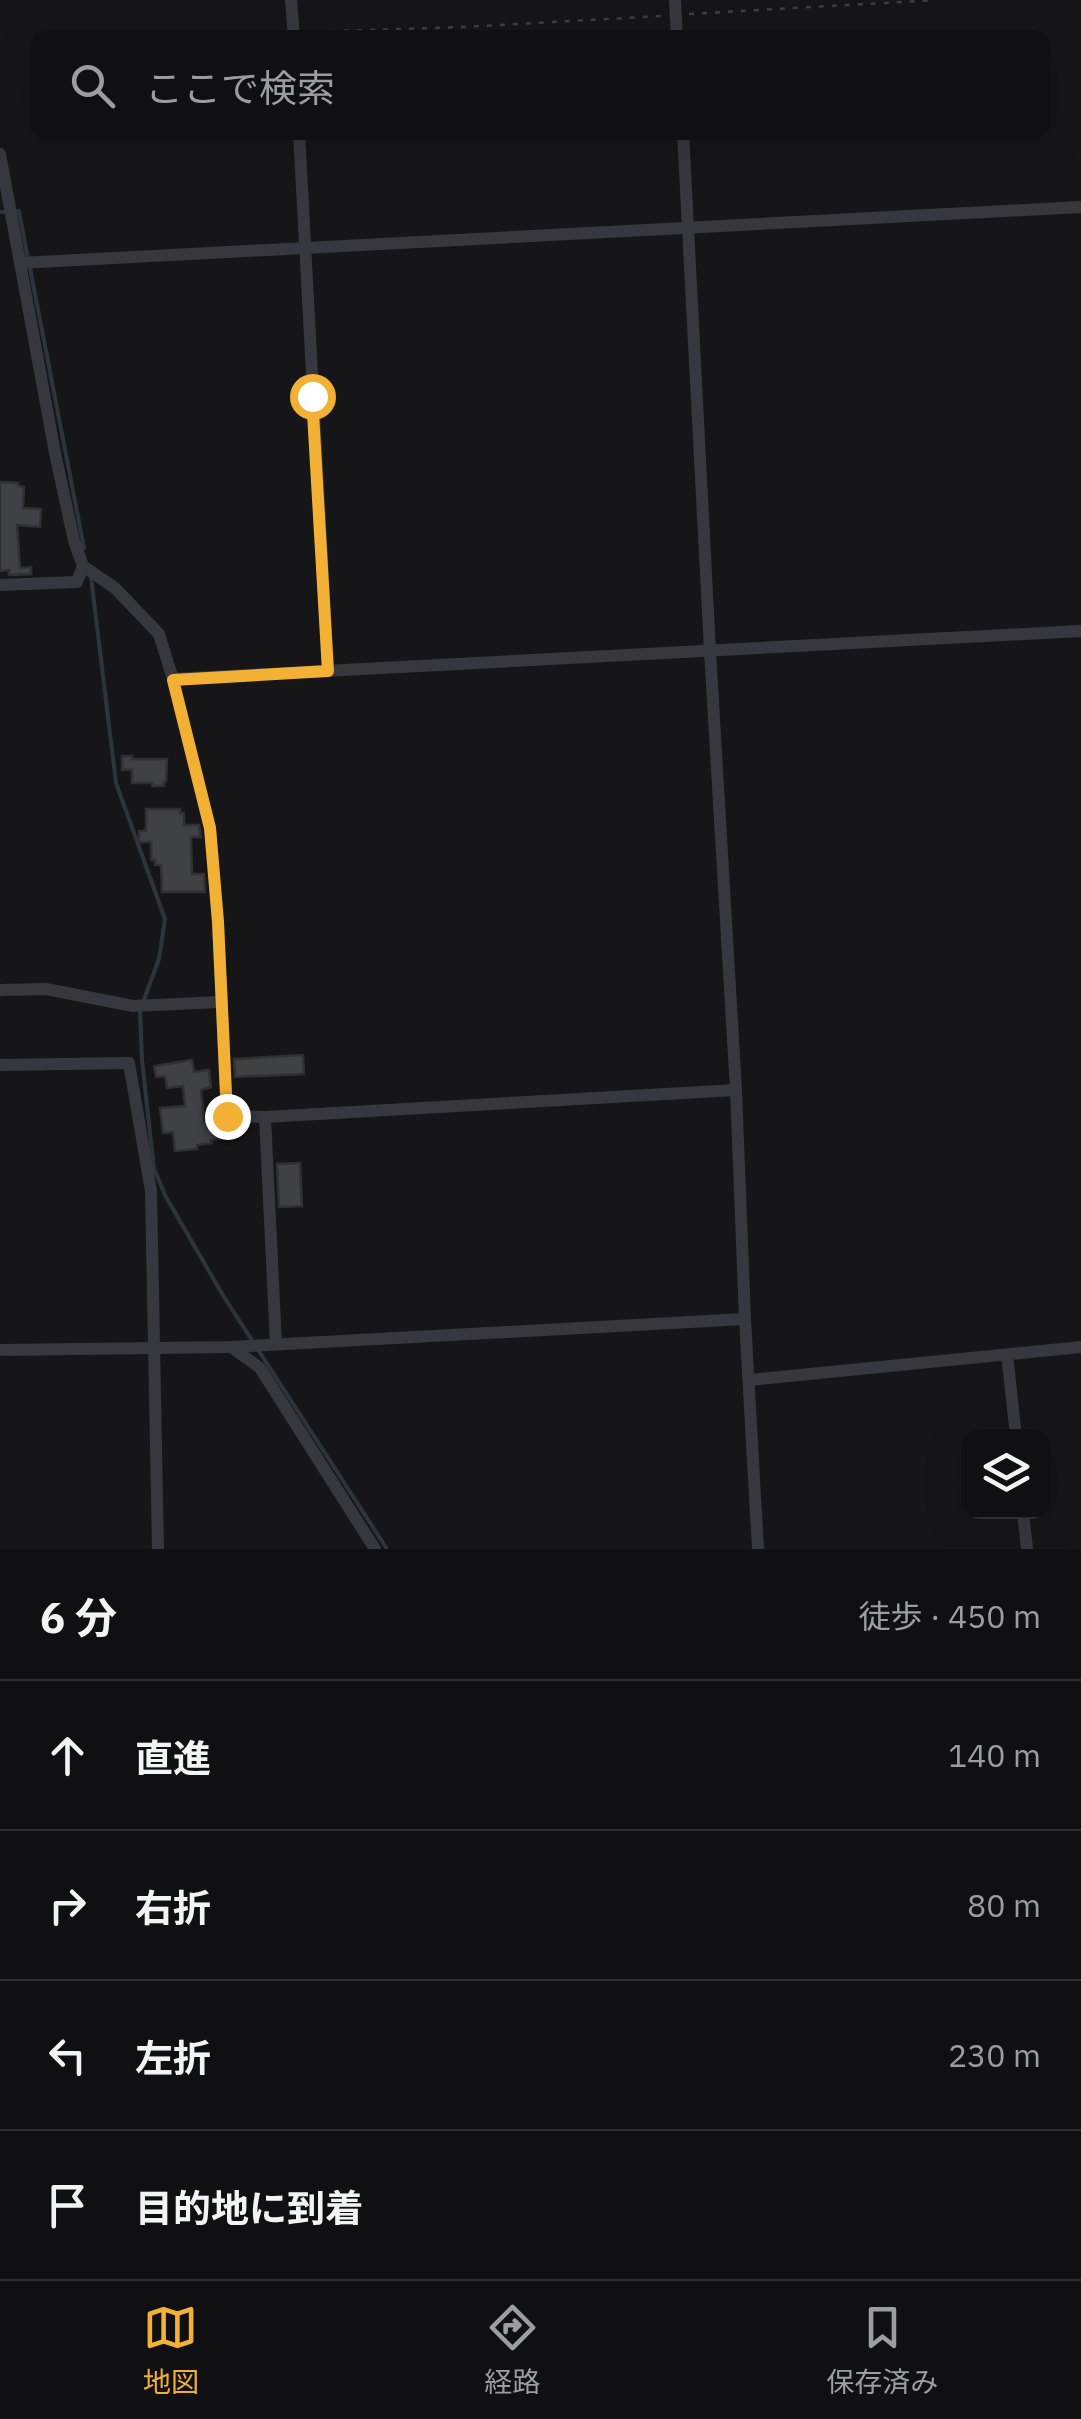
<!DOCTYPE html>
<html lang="ja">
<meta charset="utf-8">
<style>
body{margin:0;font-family:"IBM Plex Sans","Noto Sans JP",sans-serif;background:#19191b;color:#f1f3f6}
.controls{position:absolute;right:30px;bottom:30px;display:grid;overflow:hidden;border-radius:20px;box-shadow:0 10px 40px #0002}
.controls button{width:90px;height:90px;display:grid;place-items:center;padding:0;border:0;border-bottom:2px solid #303032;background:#101012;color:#f1f3f6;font:50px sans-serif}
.stop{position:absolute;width:30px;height:30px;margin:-22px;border:8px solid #f2b134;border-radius:50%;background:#fff}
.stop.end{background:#f2b134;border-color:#fff;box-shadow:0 2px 10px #0008}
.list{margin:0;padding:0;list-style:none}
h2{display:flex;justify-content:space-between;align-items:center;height:130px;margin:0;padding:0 40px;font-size:42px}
h2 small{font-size:32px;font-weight:400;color:#9c9d9f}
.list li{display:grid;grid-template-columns:65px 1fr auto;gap:30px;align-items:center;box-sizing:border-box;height:150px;padding:0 40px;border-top:2px solid #303032}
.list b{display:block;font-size:38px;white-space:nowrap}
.list em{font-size:32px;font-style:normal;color:#9c9d9f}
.icon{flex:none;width:55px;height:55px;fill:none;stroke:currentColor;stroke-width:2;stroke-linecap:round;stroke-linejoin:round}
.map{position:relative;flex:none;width:1081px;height:1549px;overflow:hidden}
.search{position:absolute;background:#101012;box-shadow:0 10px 40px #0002;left:30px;right:30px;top:30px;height:110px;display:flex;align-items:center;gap:25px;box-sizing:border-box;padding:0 35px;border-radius:20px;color:#9c9d9f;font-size:38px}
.sheet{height:730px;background:#101012}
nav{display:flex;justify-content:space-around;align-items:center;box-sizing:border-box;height:140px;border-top:2px solid #303032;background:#101012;font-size:28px;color:#9c9d9f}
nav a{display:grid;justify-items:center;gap:5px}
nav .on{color:#f2b134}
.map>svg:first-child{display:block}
</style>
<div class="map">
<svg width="1081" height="1549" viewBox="0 0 1081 1549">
<rect width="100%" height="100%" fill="#161618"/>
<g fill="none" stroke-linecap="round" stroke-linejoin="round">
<!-- stream -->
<g stroke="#2c353c" stroke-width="4">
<polyline points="0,212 19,211 28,259"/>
<polyline points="30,268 84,548"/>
<polyline points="91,577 116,783 165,919 159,959 143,1002"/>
<polyline points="140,1011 142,1060 154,1169 166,1197 224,1297 387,1549"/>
</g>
</g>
<!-- building -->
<g fill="#404145" stroke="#303034" stroke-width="2.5">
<polygon points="0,482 18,483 18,486 24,487 23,508 41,509 40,527 17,525 20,568 31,567 31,574 9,575 9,570 0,571"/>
<polygon points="122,756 132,756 132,759 167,759 166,781 164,782 164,786 152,786 152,783 132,783 132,770 122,770"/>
<polygon points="146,809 180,809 180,813 184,813 184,825 199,825 201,837 191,837 192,874 204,874 205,892 162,892 161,865 155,865 155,860 151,860 151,842 139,842 139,831 146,831"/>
<polygon points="303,1055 304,1074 235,1077 234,1059"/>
<polygon points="192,1060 194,1072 209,1070 211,1087 201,1090 204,1121 218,1119 220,1139 211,1140 212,1143 197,1145 197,1149 175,1151 173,1132 163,1133 160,1108 185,1106 183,1086 167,1088 165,1076 156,1077 154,1066"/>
<polygon points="300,1163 302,1206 279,1207 277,1164"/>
</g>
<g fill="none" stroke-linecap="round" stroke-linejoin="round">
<!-- path -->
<g stroke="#3d3f44" stroke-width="2.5" stroke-dasharray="5 8" stroke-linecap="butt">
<polyline points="689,14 935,0"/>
<polyline points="305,32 463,27 661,16"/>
</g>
<!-- street -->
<g stroke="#37383d" stroke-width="12">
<polyline points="291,0 294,38"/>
<polyline points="675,0 677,38"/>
<polyline points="299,132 328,671"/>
<polyline points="683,132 710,651 736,1090 745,1319 758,1549"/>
<polyline points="0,154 55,453 74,541 83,566 115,588 159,634 173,679 210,828 218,922 227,1116 265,1117 736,1090"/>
<polyline points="20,263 1081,207"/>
<polyline points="0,585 77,582 83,566"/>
<polyline points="173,679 1081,631"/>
<polyline points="0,990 46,989 133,1006 220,1002"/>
<polyline points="0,1065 129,1063 151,1191 158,1549"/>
<polyline points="265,1117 276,1344"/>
<polyline points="231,1347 260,1368 375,1549"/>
<polyline points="0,1350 231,1347 745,1319"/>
<polyline points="1007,1355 1016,1436"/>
<polyline points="749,1380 1081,1347"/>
<polyline points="1023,1512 1027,1549"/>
</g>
</g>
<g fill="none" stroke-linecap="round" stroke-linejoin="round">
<!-- route -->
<polyline stroke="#f2b134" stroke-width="12" points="227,1116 218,922 210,828 173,680 328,671 312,396"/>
</g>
</svg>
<div class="controls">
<button><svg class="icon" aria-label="layers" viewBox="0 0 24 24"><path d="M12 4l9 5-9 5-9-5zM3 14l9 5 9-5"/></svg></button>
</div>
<div class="stop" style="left:312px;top:396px"></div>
<div class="stop end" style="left:227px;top:1116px"></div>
<div class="search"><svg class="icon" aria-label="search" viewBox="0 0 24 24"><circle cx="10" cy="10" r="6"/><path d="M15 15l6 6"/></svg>ここで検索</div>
</div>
<section class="sheet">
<h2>6 分<small>徒歩 · 450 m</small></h2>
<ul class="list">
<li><svg class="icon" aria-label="ahead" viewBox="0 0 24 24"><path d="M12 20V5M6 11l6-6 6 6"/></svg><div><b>直進</b></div><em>140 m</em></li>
<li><svg class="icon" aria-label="right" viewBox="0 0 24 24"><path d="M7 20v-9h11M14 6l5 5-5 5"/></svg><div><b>右折</b></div><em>80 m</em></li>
<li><svg class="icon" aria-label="left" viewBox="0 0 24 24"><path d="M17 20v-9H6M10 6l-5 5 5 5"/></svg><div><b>左折</b></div><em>230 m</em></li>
<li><svg class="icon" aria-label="arrive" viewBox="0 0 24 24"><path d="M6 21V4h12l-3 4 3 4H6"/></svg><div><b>目的地に到着</b></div></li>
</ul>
</section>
<nav>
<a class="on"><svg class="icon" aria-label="map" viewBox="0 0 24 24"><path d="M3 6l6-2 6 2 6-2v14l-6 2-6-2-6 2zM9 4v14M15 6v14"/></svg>地図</a>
<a><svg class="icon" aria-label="directions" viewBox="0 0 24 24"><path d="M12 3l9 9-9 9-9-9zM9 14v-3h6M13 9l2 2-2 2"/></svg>経路</a>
<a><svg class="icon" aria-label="saved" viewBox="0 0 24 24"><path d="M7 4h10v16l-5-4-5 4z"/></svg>保存済み</a>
</nav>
